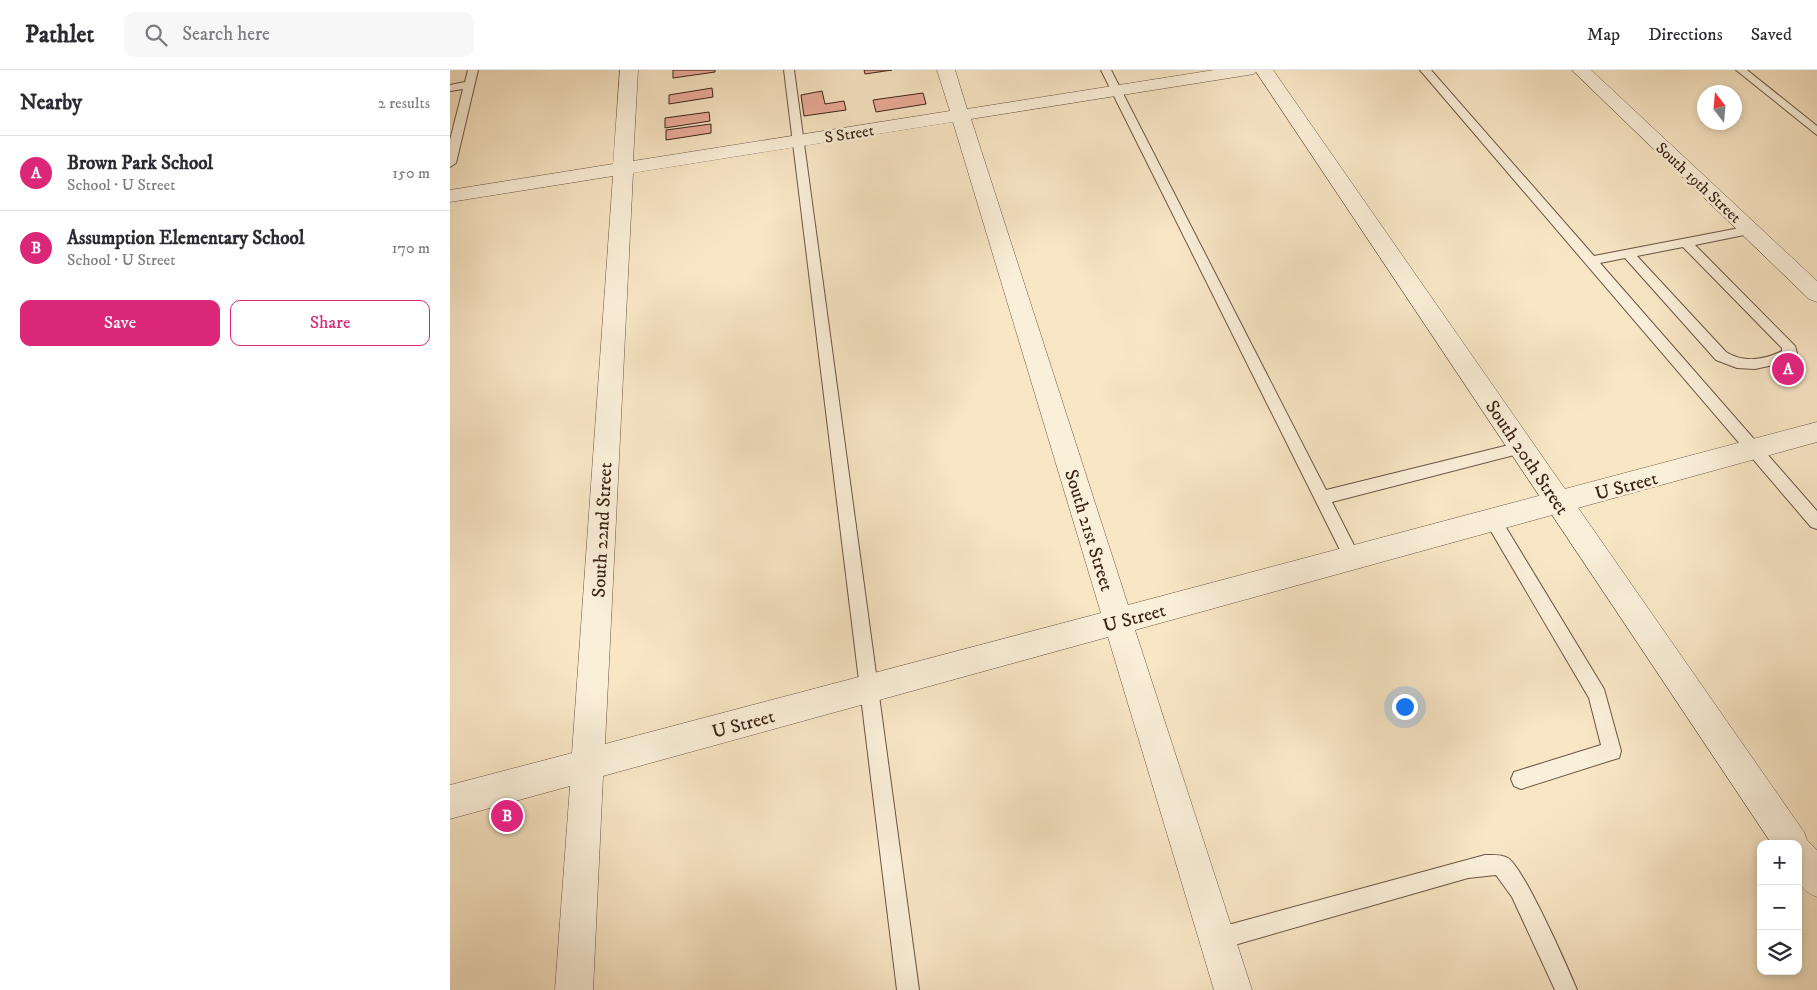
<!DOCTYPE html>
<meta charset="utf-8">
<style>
body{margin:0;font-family:"IM FELL DW Pica",serif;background:#f7f7f7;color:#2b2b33}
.controls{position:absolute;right:15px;bottom:15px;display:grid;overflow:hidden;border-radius:10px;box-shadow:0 2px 8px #0003}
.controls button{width:45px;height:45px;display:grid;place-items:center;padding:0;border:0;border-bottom:1px solid #e1e1e2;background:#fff;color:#2b2b33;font:25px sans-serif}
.compass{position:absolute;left:1247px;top:15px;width:45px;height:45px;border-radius:50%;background:#fff;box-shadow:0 2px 8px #0003;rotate:344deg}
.you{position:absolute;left:954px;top:636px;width:18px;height:18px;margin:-12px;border:4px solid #fff;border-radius:50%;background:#1a73e8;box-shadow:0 0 0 8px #1a73e833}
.badge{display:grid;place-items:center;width:32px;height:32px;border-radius:50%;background:#db2777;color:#fff;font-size:16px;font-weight:700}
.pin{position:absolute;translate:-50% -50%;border:2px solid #fff;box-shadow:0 1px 5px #0006}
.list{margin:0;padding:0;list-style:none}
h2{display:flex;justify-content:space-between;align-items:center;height:65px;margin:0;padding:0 20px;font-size:21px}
h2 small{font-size:16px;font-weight:400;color:#7c7c81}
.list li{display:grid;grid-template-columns:32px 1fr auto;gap:15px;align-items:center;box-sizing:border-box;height:75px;padding:0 20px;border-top:1px solid #e1e1e2}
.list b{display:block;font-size:19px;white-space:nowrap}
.list p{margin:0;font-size:16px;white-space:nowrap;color:#7c7c81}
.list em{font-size:16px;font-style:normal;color:#7c7c81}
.actions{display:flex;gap:10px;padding:15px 20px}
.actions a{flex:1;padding:11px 0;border:1px solid #db2777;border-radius:10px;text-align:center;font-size:18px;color:#db2777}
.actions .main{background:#db2777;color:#fff}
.icon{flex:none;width:28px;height:28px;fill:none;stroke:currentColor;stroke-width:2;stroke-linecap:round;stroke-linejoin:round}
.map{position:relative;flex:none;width:1367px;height:920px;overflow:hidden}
header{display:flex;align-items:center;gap:30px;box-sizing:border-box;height:70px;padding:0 25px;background:#fff;border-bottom:1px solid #e1e1e2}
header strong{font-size:24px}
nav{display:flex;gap:28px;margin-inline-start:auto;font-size:18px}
.search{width:350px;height:45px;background:#f7f7f7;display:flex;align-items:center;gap:12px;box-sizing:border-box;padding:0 18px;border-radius:10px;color:#7c7c81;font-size:19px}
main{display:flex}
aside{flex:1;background:#fff}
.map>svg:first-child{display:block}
</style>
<header>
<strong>Pathlet</strong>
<div class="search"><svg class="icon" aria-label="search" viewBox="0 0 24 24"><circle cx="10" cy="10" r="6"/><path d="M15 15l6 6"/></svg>Search here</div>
<nav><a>Map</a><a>Directions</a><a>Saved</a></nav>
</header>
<main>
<aside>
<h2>Nearby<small>2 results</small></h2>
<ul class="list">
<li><span class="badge">A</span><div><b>Brown Park School</b><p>School · U Street</p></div><em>150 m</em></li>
<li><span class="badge">B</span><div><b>Assumption Elementary School</b><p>School · U Street</p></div><em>170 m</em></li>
</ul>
<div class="actions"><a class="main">Save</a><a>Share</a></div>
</aside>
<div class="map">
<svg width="1367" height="920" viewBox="0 0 1367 920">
<rect width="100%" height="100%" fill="#f8e6c5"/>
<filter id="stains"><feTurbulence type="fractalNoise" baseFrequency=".004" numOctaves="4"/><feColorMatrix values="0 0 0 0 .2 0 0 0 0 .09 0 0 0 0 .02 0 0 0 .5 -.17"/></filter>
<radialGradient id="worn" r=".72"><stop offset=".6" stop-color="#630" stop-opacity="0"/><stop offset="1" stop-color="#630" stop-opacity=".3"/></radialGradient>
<!-- building -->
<g fill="#ebac9a" stroke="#3d2419">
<polygon points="223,0 265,0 265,2 223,8"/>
<polygon points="414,0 442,0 415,4"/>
<polygon points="262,18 263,27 219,34 219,25"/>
<polygon points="372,21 375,34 394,31 396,40 354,46 351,25"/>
<polygon points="473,23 476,34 426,42 423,30"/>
<polygon points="259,42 260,51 215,58 215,48"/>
<polygon points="261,54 261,63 216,70 216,60"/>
</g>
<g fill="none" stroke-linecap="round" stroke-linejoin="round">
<!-- service casing -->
<g stroke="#6c5444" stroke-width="2">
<g id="service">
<polygon points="18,0 28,0 6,93 0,97 0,70 13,19 0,21 0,15 15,12"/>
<polygon points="334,0 344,0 469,920 447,920"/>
<polygon points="651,0 661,0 876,420 1071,372 1076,374 1079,378 1076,382 882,432 911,489 909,494 903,496 897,494"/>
<path d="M970,0H981L1144,186L1300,156L1304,157L1306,160L1304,163L1245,175L1345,276L1347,283L1345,287L1328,294L1305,299L1287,298L1266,290L1175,188L1150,193L1367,441V459L1361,457ZM1233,177L1332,278V281C1314,290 1294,293 1276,282L1187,186Z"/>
<polygon points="1286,0 1297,0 1367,56 1367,65"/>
<polygon points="1043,444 1049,446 1154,619 1171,681 1169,688 1162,690 1071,719 1064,716 1061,709 1064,702 1151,675 1139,628 1035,451 1037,446"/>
<path d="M1035,785C1042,785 1051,784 1058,788C1074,798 1118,898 1127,920H1105L1062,827L1046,805L1018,808L767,880L759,877L756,869L759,861L767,858Z"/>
</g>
</g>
<!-- minor casing -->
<g stroke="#6c5444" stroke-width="1">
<g id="minor">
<path d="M170,0H188L183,91L500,41L487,0H505L517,39L764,0H807L804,4L798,5L521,49L678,535L1367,352V372L685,560L802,920H764L658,567L153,706L143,920H105L120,716L0,749V715L122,683L163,106L0,132V120L163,94ZM503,52L651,543L155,674L183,103Z"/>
<polygon points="1122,0 1141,0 1367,211 1367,232 1359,229"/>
</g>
</g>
<!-- tertiary casing -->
<g stroke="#6c5444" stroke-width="1">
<path id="tertiary" d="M805,0H823L1354,762L1357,770L1367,780V827C1341,817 1348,798 1348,774H1322Z"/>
</g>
<!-- service -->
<use href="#service" fill="#faefd9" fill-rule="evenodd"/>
<!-- minor -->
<use href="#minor" fill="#faefd9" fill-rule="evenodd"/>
<!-- tertiary -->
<use href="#tertiary" fill="#faefd9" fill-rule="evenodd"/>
</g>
<g text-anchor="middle" stroke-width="5" stroke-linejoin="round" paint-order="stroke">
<!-- far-street labels -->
<g font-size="16" fill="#3d2419" stroke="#faefd9">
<text transform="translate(399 63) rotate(-9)" y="6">S Street</text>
<text transform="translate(1249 112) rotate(43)" y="6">South 19th Street</text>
</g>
<!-- street labels -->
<g font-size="19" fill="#3d2419" stroke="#faefd9">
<text transform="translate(1078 387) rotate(56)" y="7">South 20th Street</text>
<text transform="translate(1176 415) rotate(-15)" y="7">U Street</text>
<text transform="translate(151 460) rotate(-87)" y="7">South 22nd Street</text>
<text transform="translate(640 460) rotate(73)" y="7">South 21st Street</text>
<text transform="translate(684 547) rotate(-15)" y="7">U Street</text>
<text transform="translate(293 653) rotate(-15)" y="7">U Street</text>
</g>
</g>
<rect width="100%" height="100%" filter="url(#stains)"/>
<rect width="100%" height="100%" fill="url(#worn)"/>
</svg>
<div class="controls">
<button>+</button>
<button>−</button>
<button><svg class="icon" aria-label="layers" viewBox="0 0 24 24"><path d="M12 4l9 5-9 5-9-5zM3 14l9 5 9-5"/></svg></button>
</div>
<svg class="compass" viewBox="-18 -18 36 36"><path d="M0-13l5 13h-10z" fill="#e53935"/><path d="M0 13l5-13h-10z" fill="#7c7c81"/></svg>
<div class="you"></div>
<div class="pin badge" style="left:1338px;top:299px">A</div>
<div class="pin badge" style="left:57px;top:746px">B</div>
</div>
</main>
